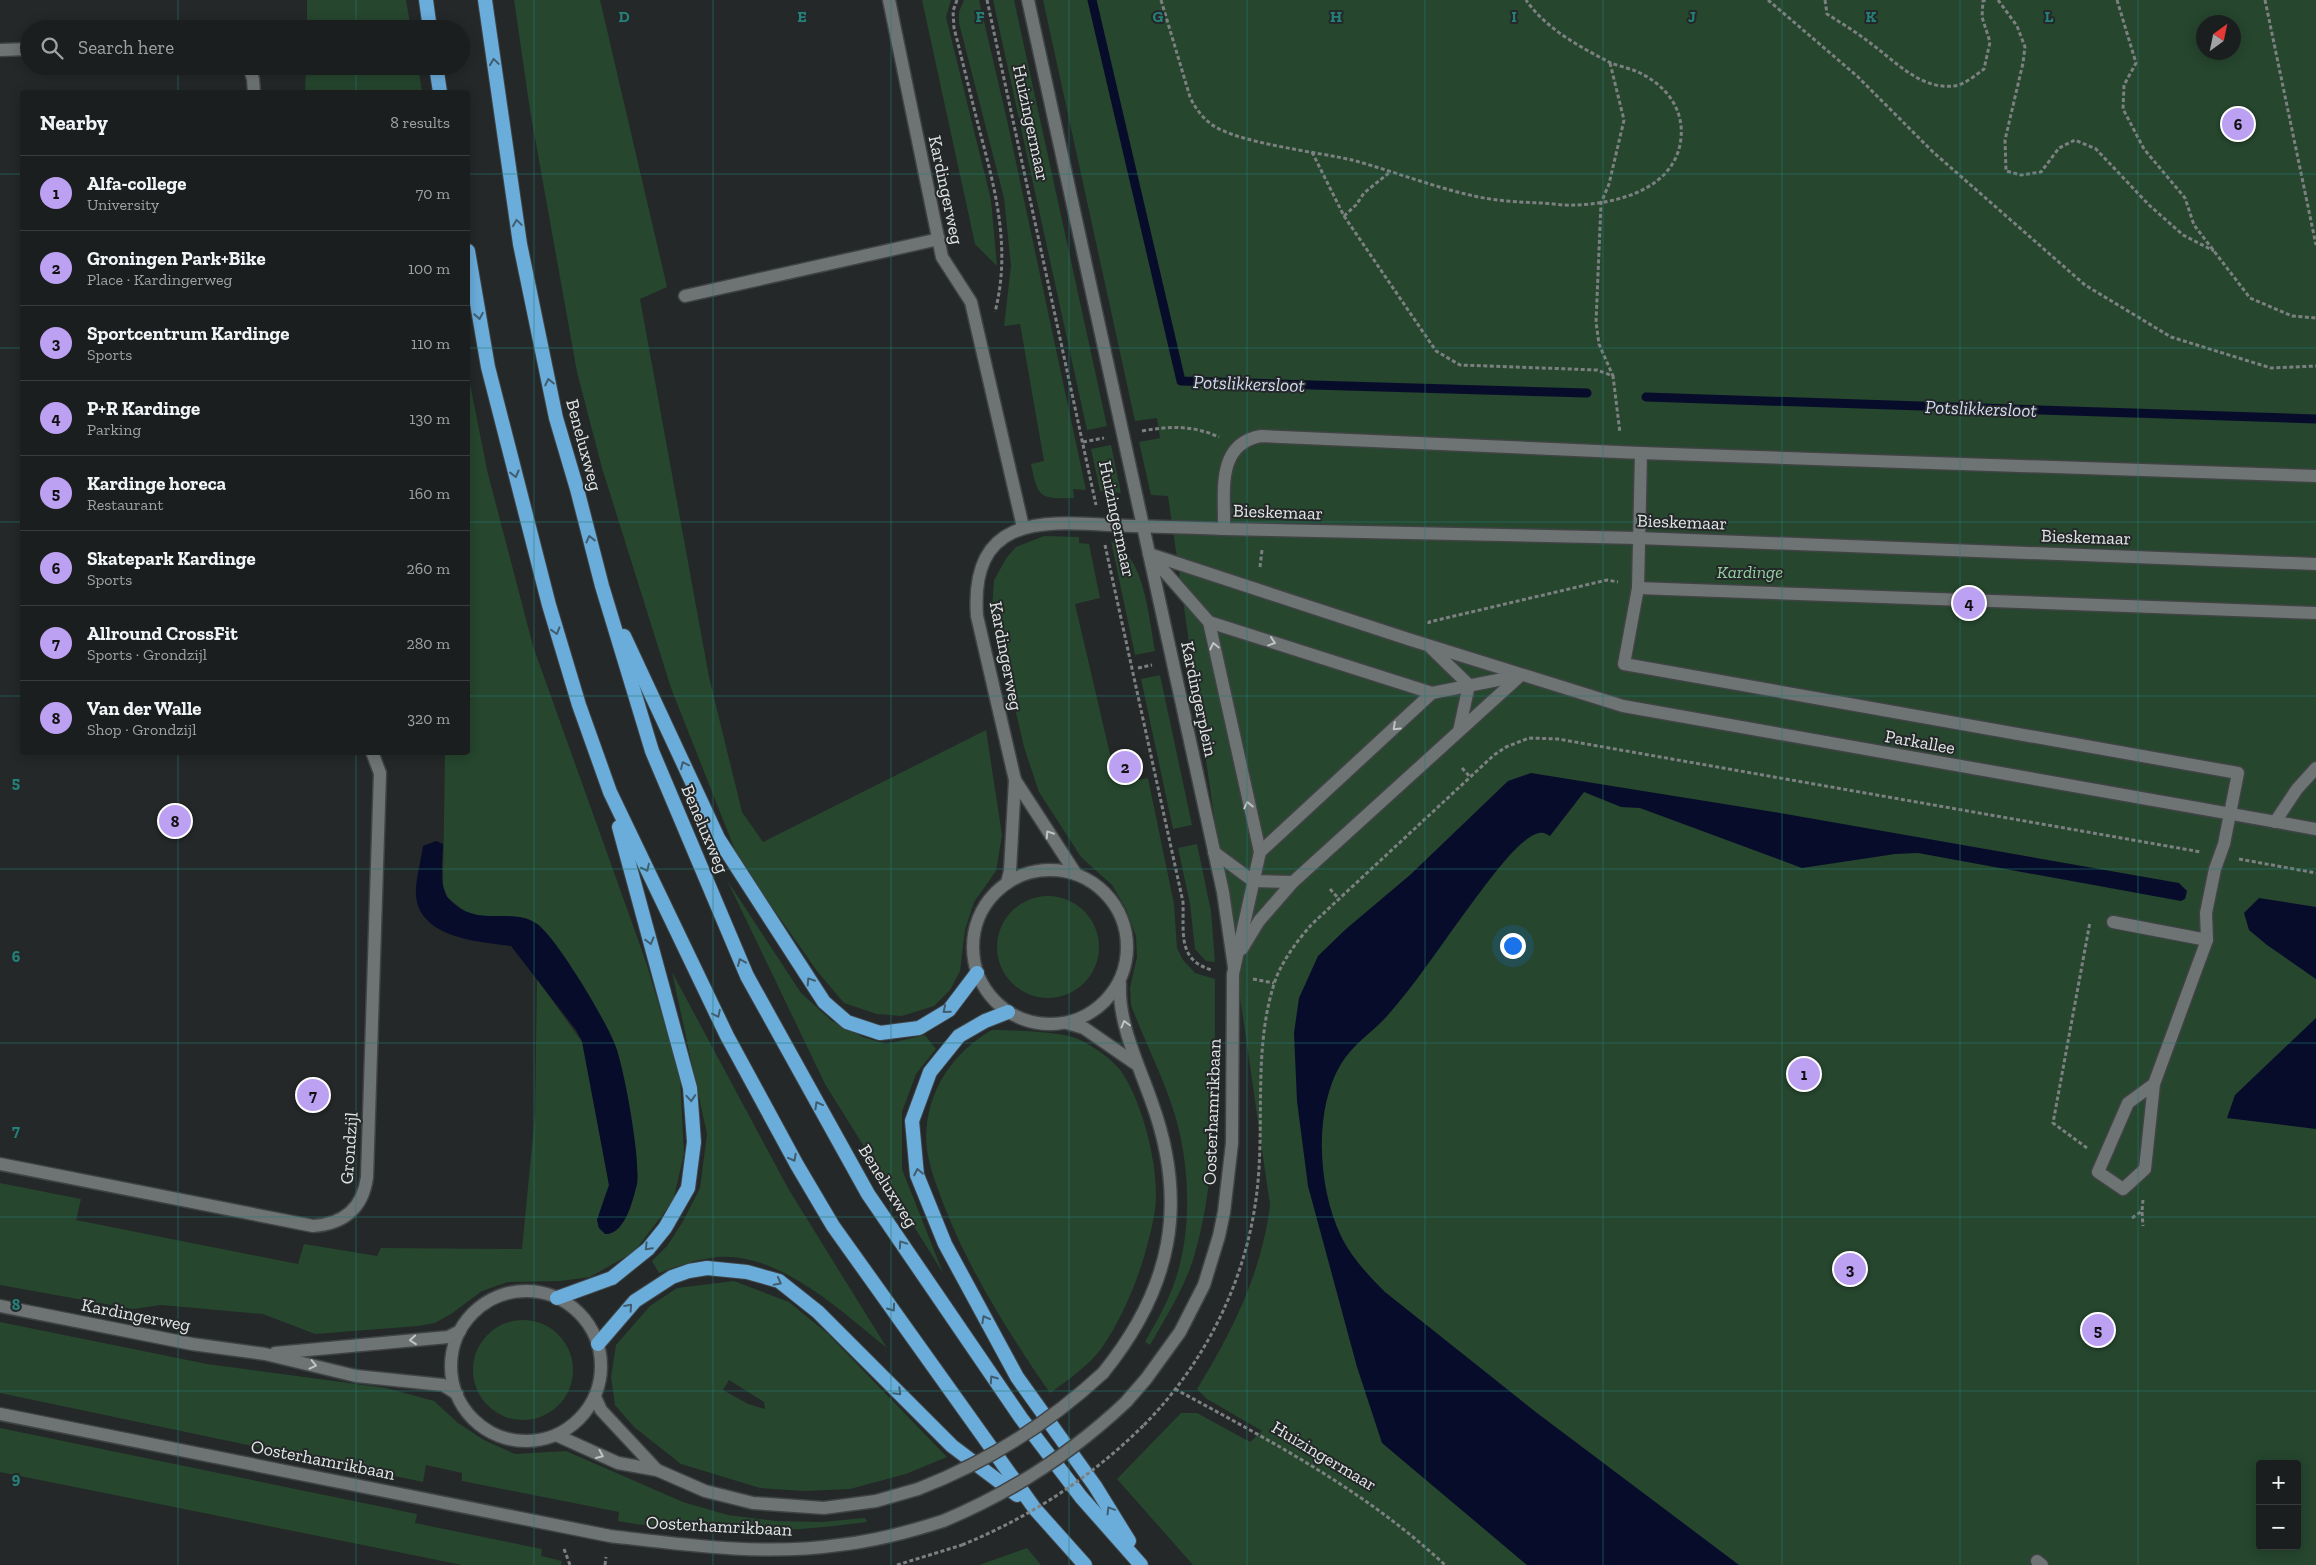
<!DOCTYPE html>
<meta charset="utf-8">
<style>
body{margin:0;font-family:"Zilla Slab",serif;background:#282b2b;color:#f1f3f6}
.controls{position:absolute;right:15px;bottom:15px;display:grid;overflow:hidden;border-radius:5px;box-shadow:0 2px 12px #0003}
.controls button{width:45px;height:45px;display:grid;place-items:center;padding:0;border:0;border-bottom:1px solid #393c3c;background:#1b1e1e;color:#f1f3f6;font:25px sans-serif}
.compass{position:absolute;left:2196px;top:15px;width:45px;height:45px;border-radius:50%;background:#1b1e1e;box-shadow:0 2px 12px #0003;rotate:33deg}
.you{position:absolute;left:1512px;top:945px;width:18px;height:18px;margin:-12px;border:4px solid #fff;border-radius:50%;background:#1a73e8;box-shadow:0 0 0 8px #1a73e833}
.badge{display:grid;place-items:center;width:32px;height:32px;border-radius:50%;background:#bca0f2;color:#111;font-size:16px;font-weight:700}
.pin{position:absolute;translate:-50% -50%;border:2px solid #fff;box-shadow:0 1px 5px #0006}
.list{margin:0;padding:0;list-style:none}
h2{display:flex;justify-content:space-between;align-items:center;height:65px;margin:0;padding:0 20px;font-size:21px}
h2 small{font-size:16px;font-weight:400;color:#a0a2a4}
.list li{display:grid;grid-template-columns:32px 1fr auto;gap:15px;align-items:center;box-sizing:border-box;height:75px;padding:0 20px;border-top:1px solid #393c3c}
.list b{display:block;font-size:19px;white-space:nowrap}
.list p{margin:0;font-size:16px;white-space:nowrap;color:#a0a2a4}
.list em{font-size:16px;font-style:normal;color:#a0a2a4}
.icon{flex:none;width:28px;height:28px;fill:none;stroke:currentColor;stroke-width:2;stroke-linecap:round;stroke-linejoin:round}
.map{position:relative;flex:none;width:2316px;height:1565px;overflow:hidden}
.search{position:absolute;background:#1b1e1e;box-shadow:0 2px 12px #0003;left:20px;top:20px;width:450px;height:55px;display:flex;align-items:center;gap:12px;box-sizing:border-box;padding:0 18px;border-radius:28px;color:#a0a2a4;font-size:19px}
.panel{position:absolute;background:#1b1e1e;box-shadow:0 2px 12px #0003;left:20px;top:90px;width:450px;height:665px;border-radius:5px}
.map>svg:first-child{display:block}
</style>
<div class="map">
<svg width="2316" height="1565" viewBox="0 0 2316 1565">
<rect width="100%" height="100%" fill="#242828"/>
<!-- green -->
<g fill="#26462e" fill-rule="evenodd">
<polygon points="307,0 406,0 411,29 307,29"/>
<polygon points="514,0 600,0 667,287 640,299 709,677 742,812 763,842 986,730 1002,835 996,871 974,902 965,930 960,971 950,990 934,1006 902,1016 877,1014 844,1003 817,971 739,860 671,688 602,468 577,372 530,110"/>
<polygon points="922,0 951,0 946,17 991,200 997,266 975,244"/>
<path d="M964,0H979L1007,120L1086,490L1073,489L1074,498C1039,499 1038,498 1031,464L1044,461L1020,324L1004,326L1011,266L1004,198L959,23V12Z"/>
<polygon points="993,0 1014,0 1107,426 1087,430"/>
<path d="M1043,0H2316V1565H1193L1117,1479L1181,1413H1197L1250,1442L1262,1431L1207,1399L1197,1389C1232,1332 1262,1272 1270,1205L1168,496L1151,495L1139,442L1160,438L1157,418L1135,421ZM2204,22H2234V52H2204ZM2260,1464H2297V1546H2260Z"/>
<polygon points="306,66 418,66 422,92 305,92"/>
<polygon points="468,374 487,470 533,646 646,962 680,1075 684,1154 673,1201 634,1252 590,1277 560,1281 508,1282 482,1291 451,1314 435,1323 418,1326 315,1334 263,1314 161,1305 133,1309 0,1285 0,1183 81,1199 76,1220 298,1264 304,1244 377,1256 381,1248 522,1249 535,1115 537,979 582,1042 609,1185 597,1220 599,1228 637,1182 636,1150 621,1066 588,994 539,925 526,918 469,915 447,897 443,885 445,753 468,752"/>
<polygon points="1111,445 1121,493 1100,491 1091,449"/>
<path d="M1044,536L1079,537V543L1089,544L1100,598L1075,604L1117,784L1148,778L1174,904L1177,948L1183,960L1195,973L1215,979C1214,1070 1220,1173 1193,1260C1183,1290 1166,1317 1150,1345L1145,1342C1156,1322 1168,1302 1175,1281C1191,1233 1190,1178 1179,1130C1169,1087 1146,1046 1131,1005L1130,988L1137,957L1136,936L1126,909L1112,885L1081,857L1039,792L1024,747L992,609L994,580L1007,557L1016,547Z"/>
<path d="M1111,541C1117,546 1124,550 1129,557C1146,579 1150,624 1155,651L1135,655Z"/>
<polygon points="1160,675 1192,825 1173,829 1141,679"/>
<polygon points="1197,844 1211,911 1215,962 1206,961 1195,949 1190,904 1178,848"/>
<polygon points="727,880 801,993 832,1021 863,1037 886,1044 925,1035 936,1049 916,1074 902,1112 902,1169 943,1273 825,1084"/>
<circle cx="1048" cy="947" r="51"/>
<path d="M672,972L789,1190L887,1348C842,1312 779,1252 718,1257C697,1259 678,1266 659,1273L652,1261L667,1246L682,1223L700,1188L707,1134Z"/>
<path d="M992,1030C1011,1030 1063,1032 1078,1039C1093,1046 1111,1058 1121,1071C1144,1104 1162,1177 1154,1216C1146,1260 1127,1312 1101,1349C1089,1365 1067,1381 1050,1393C1010,1335 971,1274 945,1208C938,1189 930,1170 927,1150C921,1100 949,1054 992,1030Z"/>
<path d="M734,1281L789,1302L827,1333L947,1457L906,1474L850,1489L805,1491L760,1488L681,1464L634,1427L615,1405L611,1377L616,1345L650,1306L677,1288ZM729,1380L764,1402L765,1409L748,1404L723,1390Z"/>
<circle cx="523" cy="1370" r="50"/>
<path d="M0,1322L207,1364L386,1388L434,1401L458,1423L484,1440L515,1454L566,1451L683,1502L728,1515L776,1521L821,1522L865,1518L867,1522C785,1533 700,1536 618,1521L619,1512L462,1481V1473L426,1465L423,1482L0,1393Z"/>
<polygon points="0,1428 417,1514 415,1523 542,1549 541,1556 562,1561 561,1565 462,1565 0,1472"/>
<polygon points="1027,1548 1041,1565 979,1565"/>
</g>
<!-- water -->
<g fill="#080c2b">
<path d="M1531,773L1780,813L2179,883L2187,891L2185,899L2181,901L1918,853L1895,854L1802,868L1640,808L1621,807L1584,792L1550,836C1546,834 1544,832 1539,833C1517,837 1476,899 1461,918C1437,951 1415,984 1388,1015C1373,1032 1353,1044 1341,1064C1313,1110 1318,1189 1341,1236C1351,1257 1369,1276 1385,1292L1537,1413L1739,1565H1527L1382,1443L1357,1367L1308,1186L1297,1101L1294,1033L1299,998L1318,956L1346,929L1410,875L1508,781Z"/>
<path d="M436,841L443,844C443,860 438,887 449,899C478,930 510,905 537,924C557,938 604,1018 614,1042C624,1064 641,1161 637,1184C633,1200 625,1235 605,1234L599,1228L597,1220L609,1185L582,1041L576,1030L511,946C479,942 420,938 416,896C415,880 421,861 423,846Z"/>
<polygon points="2259,898 2316,907 2316,979 2267,945 2249,930 2244,913"/>
<polygon points="2316,1018 2316,1129 2227,1118 2235,1095"/>
</g>
<g fill="none" stroke-linecap="round" stroke-linejoin="round">
<!-- stream -->
<g stroke="#080c2b" stroke-width="9">
<polyline points="1092,0 1181,381 1587,393"/>
<polyline points="1646,397 2316,419"/>
</g>
<!-- service casing -->
<g stroke="#404344" stroke-width="15">
<g id="service">
<polyline points="889,0 942,257 971,302 1023,527"/>
<polyline points="1028,0 1223,892 1234,967"/>
<polyline points="685,296 939,239"/>
<polyline points="1641,453 1638,588 2316,613"/>
<path d="M2316,476L1641,453L1261,436C1215,444 1225,494 1224,529L1638,538L2316,564"/>
<polyline points="1149,554 1408,639 1623,706 2316,829"/>
<polyline points="1638,588 1624,664 2238,773 2224,844 2215,869 2206,913 2207,940 2154,1084 2145,1169 2123,1189 2098,1172 2128,1103 2154,1084"/>
<polyline points="1209,622 1432,693 1518,676"/>
<polyline points="1431,648 1469,685 1459,731"/>
<polyline points="2275,822 2297,789 2316,768"/>
<polyline points="1214,852 1253,881 1293,882"/>
<polyline points="1260,852 1432,693"/>
<polyline points="2113,922 2207,940"/>
<polyline points="1242,949 1259,921 1293,882 1521,675"/>
<polyline points="1126,1402 1146,1379 1180,1332 1204,1285 1219,1236 1224,1212 1232,1143 1233,974 1260,852 1209,622 1151,556"/>
<path d="M0,1414L610,1536C686,1545 763,1556 839,1545C875,1541 909,1532 943,1521"/>
<polyline points="2037,1561 2042,1565"/>
</g>
</g>
<!-- minor casing -->
<g stroke="#404344" stroke-width="15">
<g id="minor">
<polyline points="0,50 29,49"/>
<polyline points="249,66 253,79 254,92"/>
<polyline points="1015,780 1076,874"/>
<path d="M1007,883L1010,871L1015,780L977,616C970,519 1036,520 1109,525C1147,527 1185,527 1224,529"/>
<path d="M0,1164L313,1226C344,1224 363,1208 367,1177L380,773L372,752"/>
</g>
</g>
<!-- tertiary casing -->
<g stroke="#404344" stroke-width="15">
<g id="tertiary">
<circle cx="1050" cy="947" r="77"/>
<polyline points="1067,1023 1084,1028 1136,1064"/>
<circle cx="526" cy="1366" r="75"/>
<polyline points="0,1306 192,1344 265,1354 356,1376 443,1385 457,1394"/>
<polyline points="275,1353 448,1337 460,1331"/>
<path d="M1103,1373C1172,1288 1189,1203 1151,1100C1138,1063 1118,1023 1120,984"/>
<polyline points="595,1397 601,1410 657,1470"/>
<polyline points="556,1435 618,1463 657,1470 705,1491 753,1503 824,1508 876,1501 918,1489"/>
</g>
</g>
<!-- trunk casing -->
<g stroke="#404344" stroke-width="16">
<g id="trunk">
<polyline points="426,0 430,29"/>
<polyline points="485,0 520,244 556,418 577,489 602,586 652,751 747,976 868,1194 1021,1418 1081,1497 1141,1565"/>
<polyline points="436,66 440,92"/>
<polyline points="468,251 488,367 549,605 579,705 610,792 727,1036 797,1165 833,1226 1035,1509 1085,1565"/>
<polyline points="624,636 718,838 824,1002 847,1022 880,1033 919,1028 949,1010 977,973"/>
<polyline points="1008,1012 985,1021 959,1036 930,1072 912,1121 917,1175 945,1244 1017,1377 1095,1486 1129,1541"/>
<polyline points="557,1298 612,1278 648,1249 665,1228 688,1188 694,1142 690,1088 619,827"/>
<polyline points="598,1344 635,1301 672,1277 689,1271 707,1268 747,1272 779,1281 818,1312 952,1446 1017,1495"/>
</g>
</g>
<!-- path -->
<g stroke="#7c8080" stroke-width="3" stroke-dasharray="4 2.5" stroke-linecap="butt">
<path d="M957,0L953,11L954,28C963,63 971,97 980,132C996,192 1011,250 995,312"/>
<polyline points="987,0 1096,505"/>
<path d="M1161,0L1190,97C1195,108 1202,117 1211,124C1236,143 1318,152 1352,160C1393,171 1433,187 1474,196C1496,201 1518,202 1540,203C1551,203 1563,206 1574,205C1617,204 1676,189 1681,138C1684,107 1664,84 1638,72C1629,68 1618,66 1609,62C1580,47 1545,28 1526,0"/>
<polyline points="1768,0 1857,76 1933,152 2085,285 2171,337 2271,368 2316,366"/>
<path d="M1825,0L1827,14C1841,23 1856,32 1869,42C1894,60 1920,90 1954,86C1964,85 1976,75 1984,69L1990,42L1982,17L1983,1L1986,0"/>
<polyline points="1998,0 2017,26 2025,47 2023,63 2005,140 2006,171 2021,175 2041,172 2059,148 2075,140 2096,149 2149,205 2183,235 2214,251"/>
<polyline points="2117,0 2136,63 2124,85 2123,109 2144,149 2185,198 2194,225 2250,298 2292,316 2316,318"/>
<polyline points="2265,0 2316,245"/>
<polyline points="1610,63 1624,120 1609,184 1601,203 1596,322 1599,344 1613,376"/>
<polyline points="1312,152 1344,216 1436,351 1460,365 1597,370 1613,376 1620,433"/>
<polyline points="1344,216 1356,205 1364,193 1390,172"/>
<path d="M1142,431C1170,426 1192,425 1219,437"/>
<polyline points="1083,442 1104,438"/>
<path d="M1105,545L1183,902C1184,933 1177,960 1212,970"/>
<polyline points="1260,567 1262,550"/>
<polyline points="1429,624 1429,622 1607,580 1618,582"/>
<polyline points="1138,668 1152,665"/>
<polyline points="1462,768 1470,777"/>
<polyline points="2239,859 2316,873"/>
<polyline points="1330,889 1338,898"/>
<polyline points="1253,979 1274,983"/>
<polyline points="2087,1148 2053,1123 2090,922"/>
<polyline points="2142,1212 2143,1226"/>
<polyline points="2132,1218 2142,1211 2143,1200"/>
<path d="M1175,1389C1269,1440 1366,1491 1445,1565"/>
<path d="M1144,1425C1206,1362 1247,1279 1257,1191C1265,1123 1253,1051 1274,984C1281,962 1297,941 1312,924L1494,755L1506,747L1529,738L1558,739L2201,852"/>
<polyline points="564,1549 570,1565"/>
<polyline points="605,1565 606,1557"/>
<polyline points="897,1565 962,1545"/>
</g>
<!-- service -->
<use href="#service" stroke="#6e7374" stroke-width="12"/>
<!-- minor -->
<use href="#minor" stroke="#6e7374" stroke-width="12"/>
<!-- tertiary -->
<use href="#tertiary" stroke="#6e7374" stroke-width="12"/>
<!-- trunk -->
<use href="#trunk" stroke="#6aacda" stroke-width="14"/>
<!-- service-bridge casing -->
<g stroke="#404344" stroke-width="15" stroke-linecap="butt">
<path id="service-bridge" d="M943,1521C1013,1492 1071,1454 1126,1402"/>
</g>
<!-- tertiary-bridge casing -->
<g stroke="#404344" stroke-width="15" stroke-linecap="butt">
<path id="tertiary-bridge" d="M918,1489C988,1462 1048,1424 1103,1373"/>
</g>
<!-- path-bridge -->
<path stroke="#7c8080" stroke-width="3" stroke-dasharray="4 2.5" stroke-linecap="butt" d="M962,1545C1032,1516 1090,1478 1144,1425"/>
<!-- service-bridge -->
<use href="#service-bridge" stroke="#6e7374" stroke-width="12"/>
<!-- tertiary-bridge -->
<use href="#tertiary-bridge" stroke="#6e7374" stroke-width="12"/>
</g>
<!-- one-way arrows -->
<defs><path id="oneway-chevron" d="M-2-3.5L2.5 0L-2 3.5" fill="none" stroke-width="1.6" stroke-linecap="round" stroke-linejoin="round" transform="scale(1.25)"/></defs>
<g stroke="#405d6f">
<use href="#oneway-chevron" transform="translate(494 62) rotate(-98)"/>
<use href="#oneway-chevron" transform="translate(517 223) rotate(-98)"/>
<use href="#oneway-chevron" transform="translate(479 316) rotate(80)"/>
<use href="#oneway-chevron" transform="translate(549 382) rotate(-102)"/>
<use href="#oneway-chevron" transform="translate(515 474) rotate(76)"/>
<use href="#oneway-chevron" transform="translate(590 539) rotate(-104)"/>
<use href="#oneway-chevron" transform="translate(556 631) rotate(73)"/>
<use href="#oneway-chevron" transform="translate(684 765) rotate(-115)"/>
<use href="#oneway-chevron" transform="translate(646 868) rotate(64)"/>
<use href="#oneway-chevron" transform="translate(650 941) rotate(75)"/>
<use href="#oneway-chevron" transform="translate(741 962) rotate(-113)"/>
<use href="#oneway-chevron" transform="translate(810 981) rotate(-123)"/>
<use href="#oneway-chevron" transform="translate(946 1010) rotate(140)"/>
<use href="#oneway-chevron" transform="translate(717 1014) rotate(64)"/>
<use href="#oneway-chevron" transform="translate(691 1098) rotate(86)"/>
<use href="#oneway-chevron" transform="translate(818 1105) rotate(-119)"/>
<use href="#oneway-chevron" transform="translate(793 1158) rotate(62)"/>
<use href="#oneway-chevron" transform="translate(918 1172) rotate(-101)"/>
<use href="#oneway-chevron" transform="translate(902 1244) rotate(-124)"/>
<use href="#oneway-chevron" transform="translate(648 1247) rotate(134)"/>
<use href="#oneway-chevron" transform="translate(778 1282) rotate(28)"/>
<use href="#oneway-chevron" transform="translate(629 1307) rotate(-48)"/>
<use href="#oneway-chevron" transform="translate(892 1308) rotate(54)"/>
<use href="#oneway-chevron" transform="translate(985 1319) rotate(-119)"/>
<use href="#oneway-chevron" transform="translate(993 1379) rotate(-125)"/>
<use href="#oneway-chevron" transform="translate(898 1392) rotate(45)"/>
<use href="#oneway-chevron" transform="translate(1110 1510) rotate(-121)"/>
</g>
<g stroke="#c0c4c4">
<use href="#oneway-chevron" transform="translate(1272 642) rotate(18)"/>
<use href="#oneway-chevron" transform="translate(1214 646) rotate(-102)"/>
<use href="#oneway-chevron" transform="translate(1396 727) rotate(137)"/>
<use href="#oneway-chevron" transform="translate(1248 805) rotate(-102)"/>
<use href="#oneway-chevron" transform="translate(1049 834) rotate(-123)"/>
<use href="#oneway-chevron" transform="translate(1125 1024) rotate(-105)"/>
<use href="#oneway-chevron" transform="translate(413 1340) rotate(175)"/>
<use href="#oneway-chevron" transform="translate(313 1365) rotate(13)"/>
<use href="#oneway-chevron" transform="translate(600 1455) rotate(24)"/>
</g>
<!-- grid -->
<path fill="none" stroke="#24817a" stroke-width="1" stroke-opacity="0.55" d="M178,0V29M356,0V29M534,0V1565M713,0V1565M891,0V1565M1069,0V1565M1247,0V1565M1425,0V1565M1603,0V1565M1782,0V1565M1960,0V1565M2138,0V1565M178,66V92M356,66V92M0,174H22M468,174H2316M0,348H22M468,348H2316M0,522H22M468,522H2316M0,696H22M468,696H2316M178,752V1565M356,752V1565M0,869H2316M0,1043H2316M0,1217H2316M0,1391H2316"/>
<g text-anchor="middle" stroke-width="4" stroke-linejoin="round" paint-order="stroke">
<!-- street labels -->
<g font-size="18" fill="#e3e6e6" stroke="#242828">
<text transform="translate(1031 123) rotate(78)" y="6">Huizingermaar</text>
<text transform="translate(946 190) rotate(78)" y="6">Kardingerweg</text>
<text transform="translate(584 445) rotate(75)" y="6">Beneluxweg</text>
<text transform="translate(1278 512) rotate(2)" y="6">Bieskemaar</text>
<text transform="translate(1117 519) rotate(78)" y="6">Huizingermaar</text>
<text transform="translate(1682 522) rotate(2)" y="6">Bieskemaar</text>
<text transform="translate(2086 537) rotate(2)" y="6">Bieskemaar</text>
<text transform="translate(1006 656) rotate(79)" y="6">Kardingerweg</text>
<text transform="translate(1199 699) rotate(78)" y="6">Kardingerplein</text>
<text transform="translate(1920 742) rotate(10)" y="6">Parkallee</text>
<text transform="translate(705 829) rotate(67)" y="6">Beneluxweg</text>
<text transform="translate(1212 1112) rotate(-88)" y="6">Oosterhamrikbaan</text>
<text transform="translate(349 1148) rotate(-86)" y="6">Grondzijl</text>
<text transform="translate(888 1186) rotate(58)" y="6">Beneluxweg</text>
<text transform="translate(136 1315) rotate(11)" y="6">Kardingerweg</text>
<text transform="translate(1324 1456) rotate(31)" y="6">Huizingermaar</text>
<text transform="translate(323 1460) rotate(11)" y="6">Oosterhamrikbaan</text>
<text transform="translate(719 1526) rotate(3)" y="6">Oosterhamrikbaan</text>
</g>
<!-- park labels -->
<g font-size="18" font-style="italic" fill="#92cfa0" stroke="#242828">
<text x="1750" y="578">Kardinge</text>
</g>
<!-- water labels -->
<g font-size="19" font-style="italic" fill="#d2daf3" stroke="#242828">
<text transform="translate(1249 383) rotate(2)" y="7">Potslikkersloot</text>
<text transform="translate(1981 408) rotate(2)" y="7">Potslikkersloot</text>
</g>
</g>
<g font-size="16" text-anchor="middle" font-weight="bold" fill="#24817a" stroke="#242828" stroke-width="4" stroke-linejoin="round" paint-order="stroke">
<text x="624" y="22">D</text>
<text x="802" y="22">E</text>
<text x="980" y="22">F</text>
<text x="1158" y="22">G</text>
<text x="1336" y="22">H</text>
<text x="1514" y="22">I</text>
<text x="1692" y="22">J</text>
<text x="1871" y="22">K</text>
<text x="2049" y="22">L</text>
<text x="16" y="788">5</text>
<text x="16" y="962">6</text>
<text x="16" y="1136">7</text>
<text x="16" y="1310">8</text>
<text x="16" y="1484">9</text>
</g>
</svg>
<div class="controls">
<button>+</button>
<button>−</button>
</div>
<svg class="compass" viewBox="-18 -18 36 36"><path d="M0-13l5 13h-10z" fill="#e53935"/><path d="M0 13l5-13h-10z" fill="#a0a2a4"/></svg>
<div class="you"></div>
<div class="pin badge" style="left:1804px;top:1074px">1</div>
<div class="pin badge" style="left:1125px;top:767px">2</div>
<div class="pin badge" style="left:1850px;top:1269px">3</div>
<div class="pin badge" style="left:1969px;top:603px">4</div>
<div class="pin badge" style="left:2098px;top:1330px">5</div>
<div class="pin badge" style="left:2238px;top:124px">6</div>
<div class="pin badge" style="left:313px;top:1095px">7</div>
<div class="pin badge" style="left:175px;top:821px">8</div>
<div class="search"><svg class="icon" aria-label="search" viewBox="0 0 24 24"><circle cx="10" cy="10" r="6"/><path d="M15 15l6 6"/></svg>Search here</div>
<section class="panel">
<h2>Nearby<small>8 results</small></h2>
<ul class="list">
<li><span class="badge">1</span><div><b>Alfa-college</b><p>University</p></div><em>70 m</em></li>
<li><span class="badge">2</span><div><b>Groningen Park+Bike</b><p>Place · Kardingerweg</p></div><em>100 m</em></li>
<li><span class="badge">3</span><div><b>Sportcentrum Kardinge</b><p>Sports</p></div><em>110 m</em></li>
<li><span class="badge">4</span><div><b>P+R Kardinge</b><p>Parking</p></div><em>130 m</em></li>
<li><span class="badge">5</span><div><b>Kardinge horeca</b><p>Restaurant</p></div><em>160 m</em></li>
<li><span class="badge">6</span><div><b>Skatepark Kardinge</b><p>Sports</p></div><em>260 m</em></li>
<li><span class="badge">7</span><div><b>Allround CrossFit</b><p>Sports · Grondzijl</p></div><em>280 m</em></li>
<li><span class="badge">8</span><div><b>Van der Walle</b><p>Shop · Grondzijl</p></div><em>320 m</em></li>
</ul>
</section>
</div>
